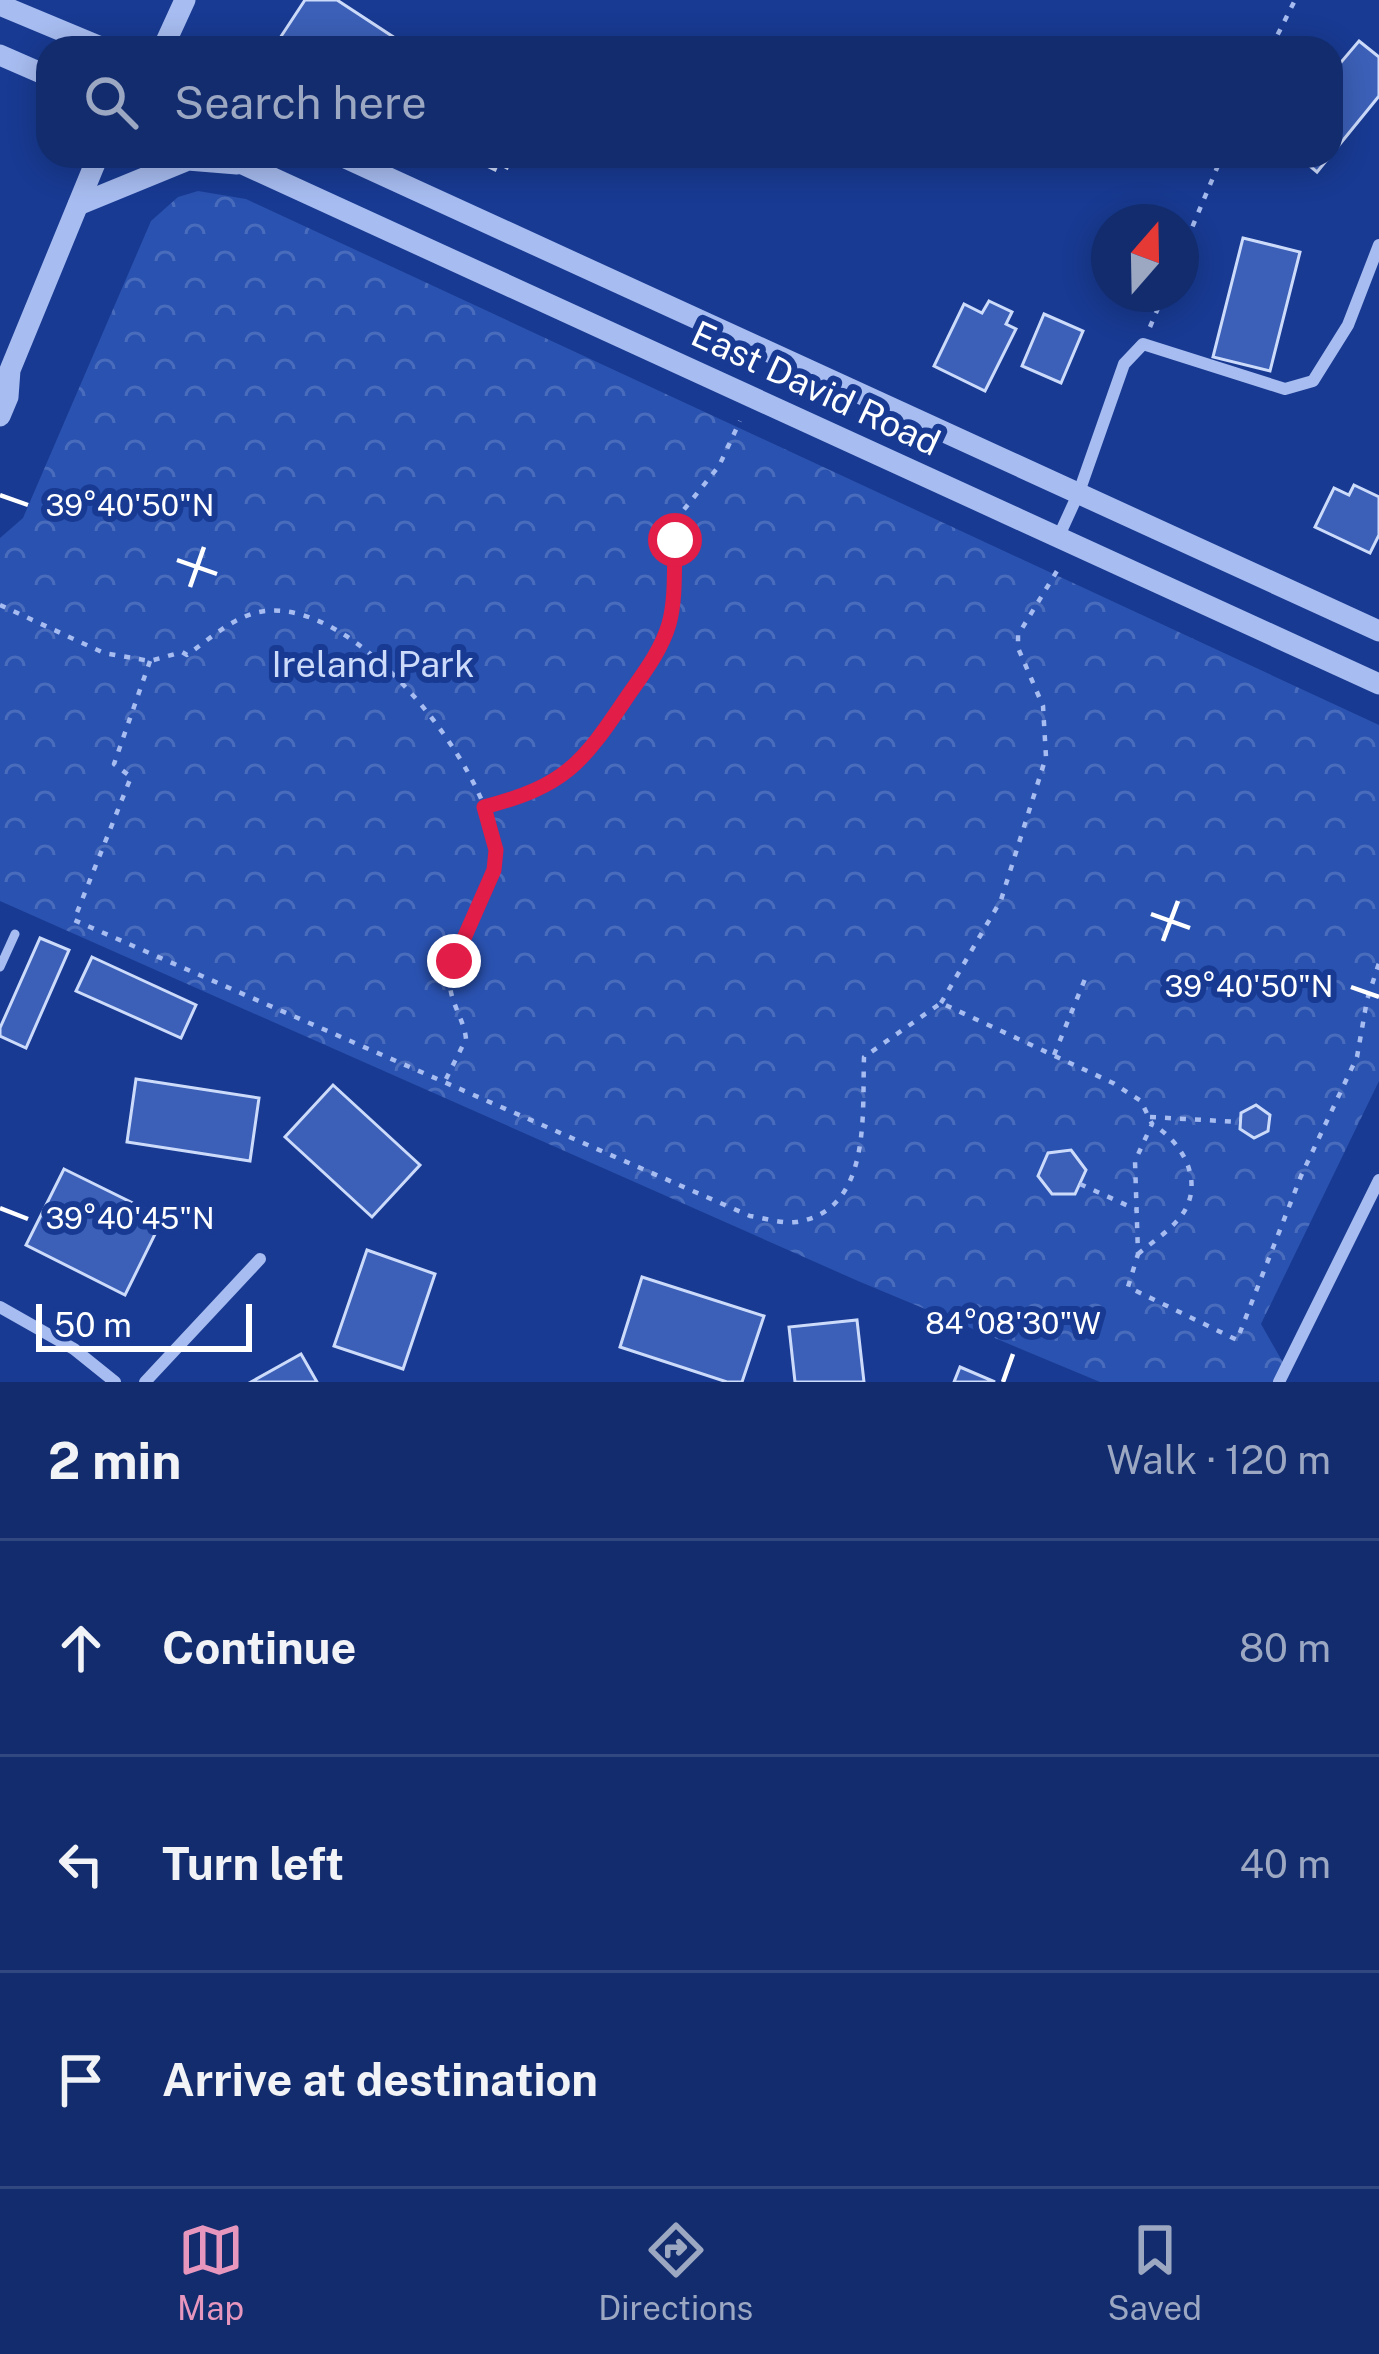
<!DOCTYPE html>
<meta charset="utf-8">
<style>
body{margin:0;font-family:"Public Sans",sans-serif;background:#1f3876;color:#f1f3f6}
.compass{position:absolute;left:1091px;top:204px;width:108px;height:108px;border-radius:50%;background:#122c6e;box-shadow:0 6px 30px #0003;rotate:20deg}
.scale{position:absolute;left:36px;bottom:30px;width:216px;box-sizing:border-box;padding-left:12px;border:6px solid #fff;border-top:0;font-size:33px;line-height:42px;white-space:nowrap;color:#fff;-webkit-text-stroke:9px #183a92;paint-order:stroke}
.stop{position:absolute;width:36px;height:36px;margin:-27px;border:9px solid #e11d48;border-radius:50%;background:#fff}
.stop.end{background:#e11d48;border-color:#fff;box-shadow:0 3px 12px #0008}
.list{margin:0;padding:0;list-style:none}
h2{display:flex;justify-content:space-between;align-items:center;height:156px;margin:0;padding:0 48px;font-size:51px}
h2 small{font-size:39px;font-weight:400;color:#9ca7c2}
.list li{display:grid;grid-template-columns:78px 1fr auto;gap:36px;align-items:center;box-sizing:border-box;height:216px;padding:0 48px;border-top:3px solid #314881}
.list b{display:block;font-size:45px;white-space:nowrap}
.list em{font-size:39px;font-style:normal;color:#9ca7c2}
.icon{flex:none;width:66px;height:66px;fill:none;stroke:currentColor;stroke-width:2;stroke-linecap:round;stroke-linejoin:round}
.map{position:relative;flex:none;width:1379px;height:1382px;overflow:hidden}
.search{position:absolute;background:#122c6e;box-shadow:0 6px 30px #0003;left:36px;right:36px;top:36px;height:132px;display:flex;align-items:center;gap:30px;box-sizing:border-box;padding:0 42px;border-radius:36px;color:#9ca7c2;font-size:45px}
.sheet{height:804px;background:#122c6e}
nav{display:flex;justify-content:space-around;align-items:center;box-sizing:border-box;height:168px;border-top:3px solid #314881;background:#122c6e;font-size:33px;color:#9ca7c2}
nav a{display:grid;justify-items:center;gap:6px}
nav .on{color:#e797bd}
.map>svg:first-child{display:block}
</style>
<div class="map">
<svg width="1379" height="1382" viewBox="0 0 1379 1382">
<defs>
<pattern id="park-crowns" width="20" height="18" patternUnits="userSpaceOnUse" patternTransform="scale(3)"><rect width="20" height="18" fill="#2a52b0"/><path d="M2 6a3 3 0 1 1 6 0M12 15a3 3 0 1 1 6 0" fill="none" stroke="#4a6cbc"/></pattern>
</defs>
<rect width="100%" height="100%" fill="#183a92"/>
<!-- park -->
<polygon fill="url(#park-crowns)" points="198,191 246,199 1379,725 1379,1081 1261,1324 1286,1368 1279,1382 1100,1382 858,1281 0,901 0,538 23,518 151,221 178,197"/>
<!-- building -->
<g fill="#3c60b8" stroke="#cddbfb" stroke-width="3">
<polygon points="305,0 337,0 398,40 392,48 289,48 278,41"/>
<polygon points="1359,41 1379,57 1379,96 1331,155 1331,74"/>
<polygon points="466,156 512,156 507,168 498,163 495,170"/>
<polygon points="1298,156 1330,156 1317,172"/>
<polygon points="1243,238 1300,252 1270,371 1213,357"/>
<polygon points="989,301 1012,312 1006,324 1016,329 985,391 934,366 964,304 982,313"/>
<polygon points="1044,314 1083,331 1061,383 1022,366"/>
<polygon points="1354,485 1379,497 1379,535 1370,553 1315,527 1334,488 1349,495"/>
<polygon points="40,938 69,950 26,1048 0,1036 0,1028"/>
<polygon points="92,957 196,1005 181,1038 76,991"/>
<polygon points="136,1079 259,1098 250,1161 127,1142"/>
<polygon points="333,1085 420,1165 372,1217 285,1137"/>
<polygon points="1256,1105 1270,1115 1268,1131 1254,1138 1240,1129 1241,1113"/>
<polygon points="1071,1150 1086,1170 1075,1194 1052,1194 1038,1176 1048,1153"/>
<polygon points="64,1169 163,1218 125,1295 26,1245"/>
<polygon points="367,1250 435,1274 403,1369 334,1346"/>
<polygon points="642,1277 764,1316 742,1382 727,1382 620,1347"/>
<polygon points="857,1320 864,1382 795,1382 789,1327"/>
<polygon points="301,1354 317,1382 251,1382"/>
<polygon points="960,1367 995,1382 954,1382"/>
</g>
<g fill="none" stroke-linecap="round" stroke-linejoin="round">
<!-- path -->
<g stroke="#a7bcf0" stroke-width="4.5" stroke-dasharray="6 9" stroke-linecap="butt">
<polyline points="1271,48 1295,0"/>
<polyline points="1181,254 1222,156"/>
<polyline points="1150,327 1164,294"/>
<path d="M0,605L104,653L150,661L182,652L187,655C211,638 236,614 266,611C359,601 487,765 496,849C501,897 454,933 450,978C448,1000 464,1018 466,1039L445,1081"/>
<path d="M150,661L114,764L131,777L74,920L750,1216C764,1218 782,1224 796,1222C872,1211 862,1114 864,1057L941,1003L1113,1083L1141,1101L1152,1124L1135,1161L1138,1254L1128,1287L1237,1340L1301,1176L1357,1057L1367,1000L1379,963"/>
<polyline points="484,807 526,796 567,774 587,755 633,689 659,649 671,620 678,517 719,466 740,421"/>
<polyline points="941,1003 1001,900 1046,757 1043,706 1018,648 1018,635 1060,566"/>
<polyline points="1054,1055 1085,979"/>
<polyline points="1150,1117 1240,1122"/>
<polyline points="1080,1184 1135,1209"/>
<path d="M1138,1254C1150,1244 1165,1234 1176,1222C1208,1189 1186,1144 1152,1124"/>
</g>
<!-- service -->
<polyline stroke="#a7bcf0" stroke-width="9" points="0,967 15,934"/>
<!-- minor -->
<g stroke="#a7bcf0" stroke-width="12">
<polyline points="1058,538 1079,492 1124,364 1143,344 1285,389 1313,381 1348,325 1379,245"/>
<polyline points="0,1307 74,1349 115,1382"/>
<polyline points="145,1382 260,1259"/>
<polyline points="1279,1382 1379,1180"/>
</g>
<!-- tertiary -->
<g stroke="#a7bcf0" stroke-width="21">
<polyline points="0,5 103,48"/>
<polyline points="163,48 185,0"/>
<polyline points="0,55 48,76"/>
<polyline points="225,156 1379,684"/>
<polyline points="341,156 1379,631"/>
<polyline points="78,205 188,160 237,164"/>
<polyline points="0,416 8,397 10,370 98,156"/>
</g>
</g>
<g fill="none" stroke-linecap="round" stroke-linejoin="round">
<!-- route -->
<path stroke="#e11d48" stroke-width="15" d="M454,961L494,870L496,850L484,807C565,786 582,764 627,697C643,674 661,651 669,624C676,599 674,567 675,540"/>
</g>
<!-- ticks -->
<path fill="none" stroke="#fff" stroke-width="4.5" d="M0,495L28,505M177,560L217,574M190,587L204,547M1151,914L1190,928M1163,941L1178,901M1351,987L1379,997M0,1208L28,1219M1003,1382L1013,1354"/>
<g text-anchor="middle" stroke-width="12" stroke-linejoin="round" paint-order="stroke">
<!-- street labels -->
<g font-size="36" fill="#fff" stroke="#183a92">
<text transform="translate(816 388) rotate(25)" y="13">East David Road</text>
</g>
<!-- park labels -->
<g font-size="36" fill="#cddbfb" stroke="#183a92">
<text x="373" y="677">Ireland Park</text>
</g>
</g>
<g font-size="30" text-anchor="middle" fill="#fff" stroke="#183a92" stroke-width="12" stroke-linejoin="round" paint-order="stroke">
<text x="130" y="516">39°40'50"N</text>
<text x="1249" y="997">39°40'50"N</text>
<text x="130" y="1229">39°40'45"N</text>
<text x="1013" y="1334">84°08'30"W</text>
</g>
</svg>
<svg class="compass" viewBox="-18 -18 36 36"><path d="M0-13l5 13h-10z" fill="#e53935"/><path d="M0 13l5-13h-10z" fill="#9ca7c2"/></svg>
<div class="scale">50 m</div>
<div class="stop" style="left:675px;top:540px"></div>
<div class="stop end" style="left:454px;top:961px"></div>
<div class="search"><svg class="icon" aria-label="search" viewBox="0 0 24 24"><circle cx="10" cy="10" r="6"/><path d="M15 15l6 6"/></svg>Search here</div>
</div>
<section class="sheet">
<h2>2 min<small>Walk · 120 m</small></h2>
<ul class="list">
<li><svg class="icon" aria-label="ahead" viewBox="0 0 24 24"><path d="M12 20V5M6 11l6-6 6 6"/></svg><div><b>Continue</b></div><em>80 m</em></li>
<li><svg class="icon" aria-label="left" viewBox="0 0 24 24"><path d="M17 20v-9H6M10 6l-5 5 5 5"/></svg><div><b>Turn left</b></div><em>40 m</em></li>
<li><svg class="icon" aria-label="arrive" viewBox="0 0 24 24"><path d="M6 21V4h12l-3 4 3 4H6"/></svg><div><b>Arrive at destination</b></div></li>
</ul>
</section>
<nav>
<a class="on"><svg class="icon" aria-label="map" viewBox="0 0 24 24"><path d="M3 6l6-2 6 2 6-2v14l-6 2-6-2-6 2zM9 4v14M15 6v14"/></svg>Map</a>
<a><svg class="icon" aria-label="directions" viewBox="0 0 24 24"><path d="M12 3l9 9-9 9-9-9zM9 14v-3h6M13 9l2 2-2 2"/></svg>Directions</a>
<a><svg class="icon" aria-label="saved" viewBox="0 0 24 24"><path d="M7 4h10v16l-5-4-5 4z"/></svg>Saved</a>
</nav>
